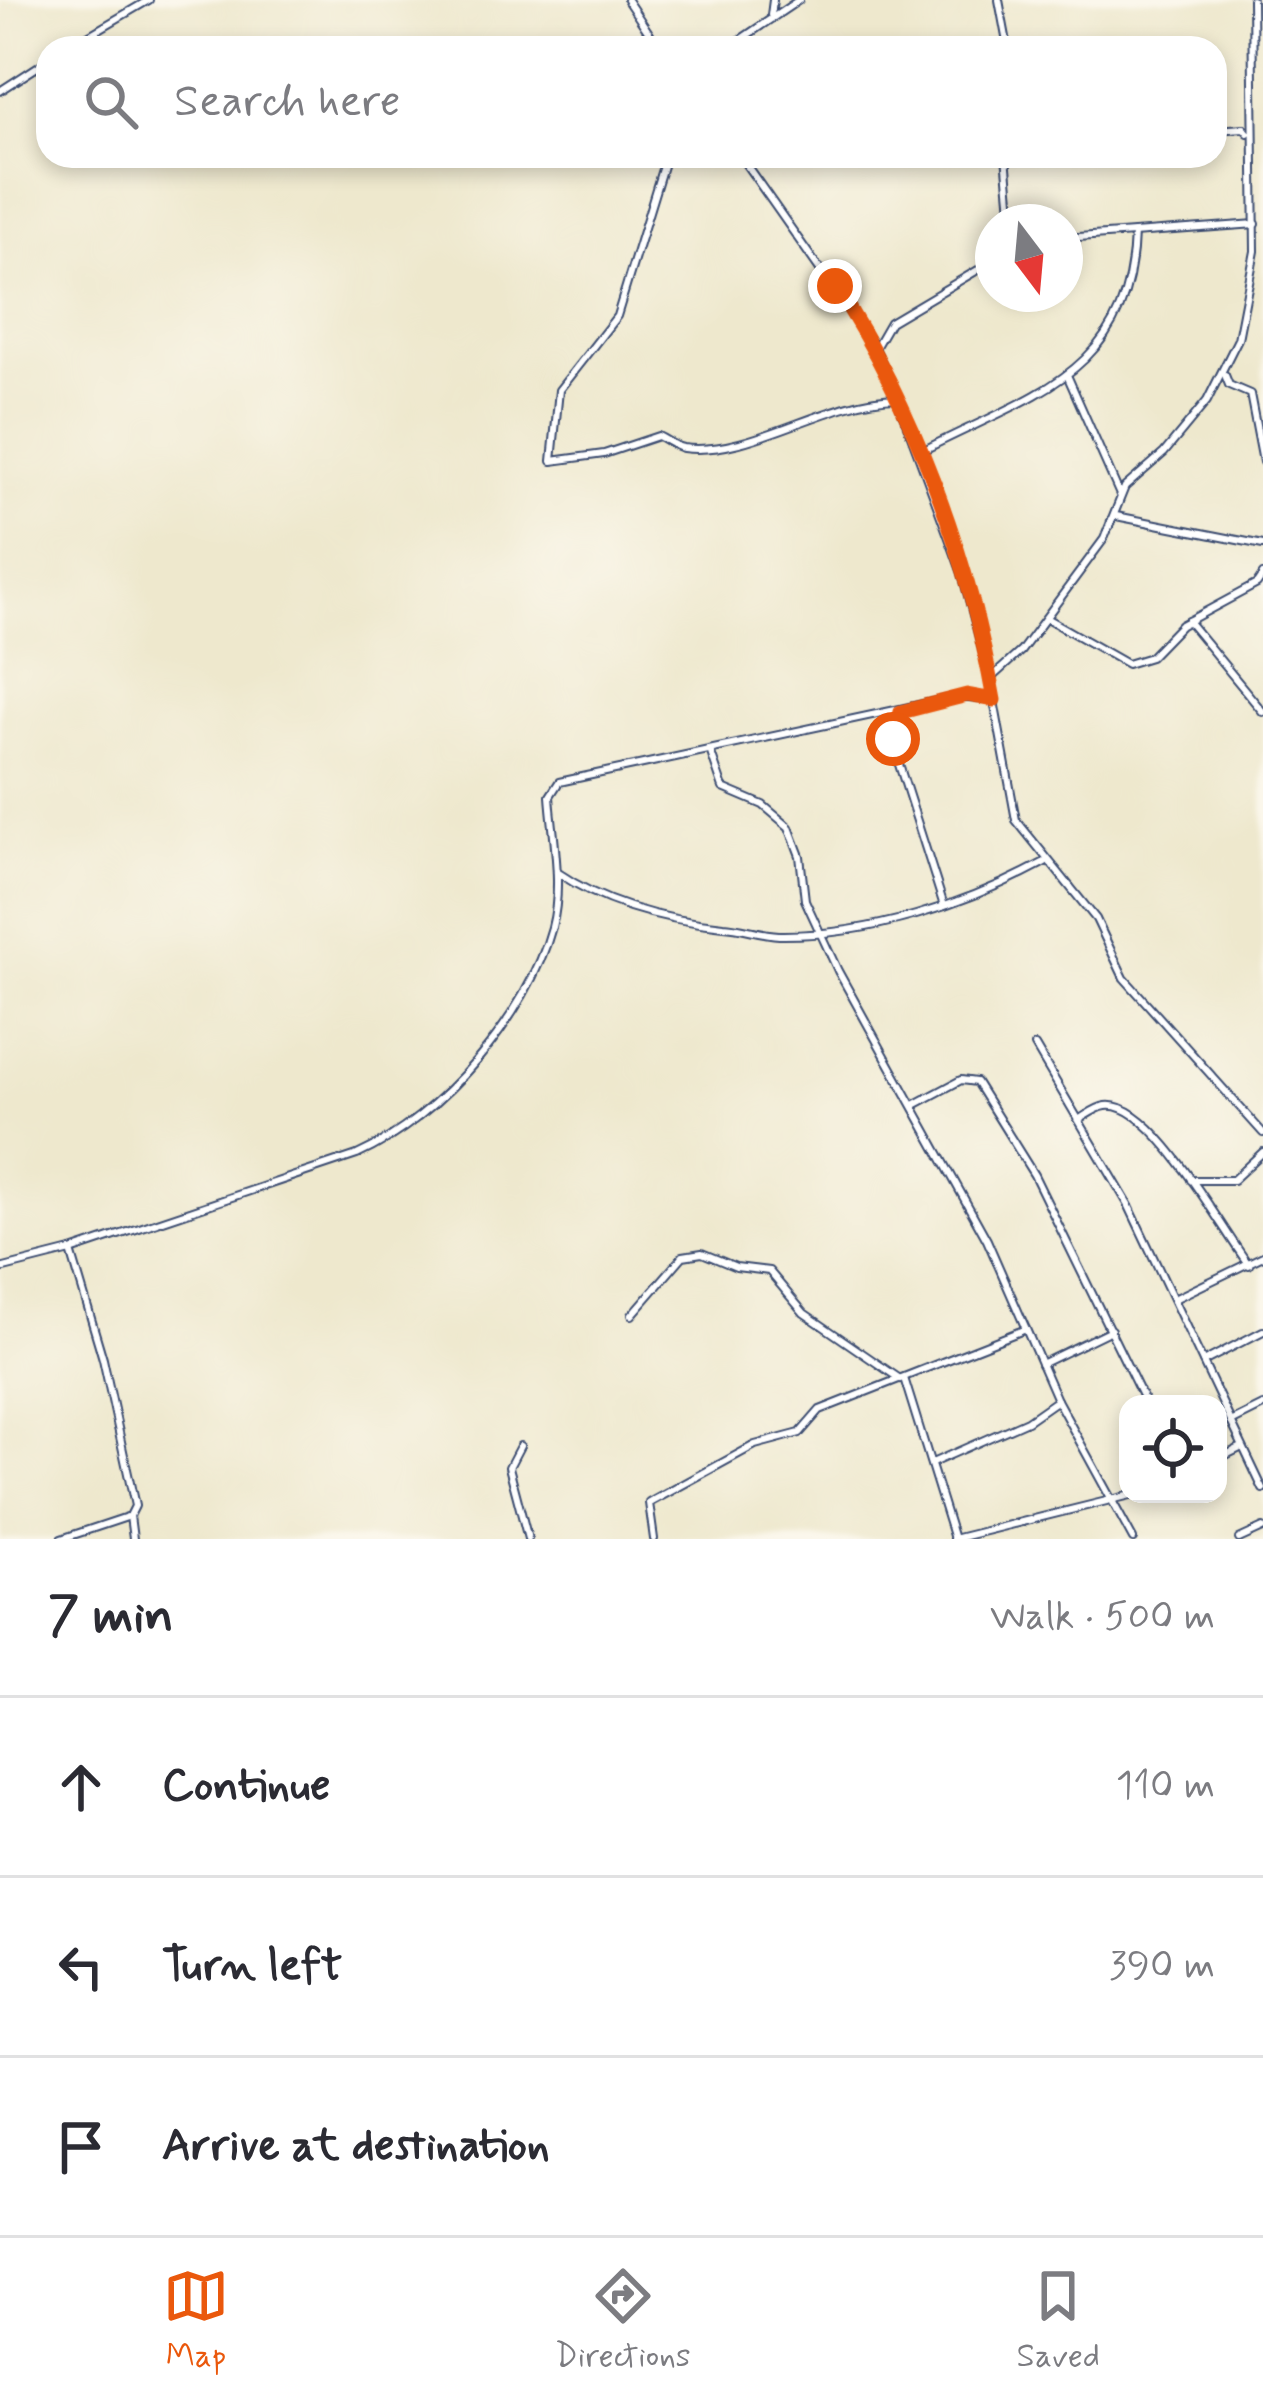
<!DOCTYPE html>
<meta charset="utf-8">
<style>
body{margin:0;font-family:Mynerve,sans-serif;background:#f7f7f7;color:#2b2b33}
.controls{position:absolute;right:36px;bottom:36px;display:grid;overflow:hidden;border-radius:24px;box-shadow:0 6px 18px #0003}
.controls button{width:108px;height:108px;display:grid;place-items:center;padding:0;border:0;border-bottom:3px solid #e1e1e2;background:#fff;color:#2b2b33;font:60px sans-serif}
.compass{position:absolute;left:975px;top:204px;width:108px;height:108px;border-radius:50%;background:#fff;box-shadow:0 6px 18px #0003;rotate:164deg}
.stop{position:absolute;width:36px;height:36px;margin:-27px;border:9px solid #ea580c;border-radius:50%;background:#fff}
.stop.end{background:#ea580c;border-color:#fff;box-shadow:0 3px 12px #0008}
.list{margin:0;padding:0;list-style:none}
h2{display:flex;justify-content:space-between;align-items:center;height:156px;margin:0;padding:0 48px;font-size:51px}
h2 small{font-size:39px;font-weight:400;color:#7c7c81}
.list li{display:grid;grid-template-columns:78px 1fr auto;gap:36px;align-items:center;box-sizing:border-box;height:180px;padding:0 48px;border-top:3px solid #e1e1e2}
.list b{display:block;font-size:45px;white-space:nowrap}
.list em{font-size:39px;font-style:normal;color:#7c7c81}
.icon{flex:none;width:66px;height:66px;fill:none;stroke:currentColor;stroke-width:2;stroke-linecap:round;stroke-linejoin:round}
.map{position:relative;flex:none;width:1263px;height:1539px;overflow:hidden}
.search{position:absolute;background:#fff;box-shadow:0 6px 18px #0003;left:36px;right:36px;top:36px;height:132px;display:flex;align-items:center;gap:30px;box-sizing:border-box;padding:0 42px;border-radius:36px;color:#7c7c81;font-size:45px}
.sheet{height:696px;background:#fff}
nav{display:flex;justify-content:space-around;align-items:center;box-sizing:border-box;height:168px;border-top:3px solid #e1e1e2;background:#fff;font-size:33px;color:#7c7c81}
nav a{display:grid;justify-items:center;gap:6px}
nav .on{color:#ea580c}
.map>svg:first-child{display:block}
</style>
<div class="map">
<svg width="1263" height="1539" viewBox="0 0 1263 1539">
<rect width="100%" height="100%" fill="#fbf7ec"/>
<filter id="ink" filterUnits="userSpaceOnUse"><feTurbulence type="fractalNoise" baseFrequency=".00833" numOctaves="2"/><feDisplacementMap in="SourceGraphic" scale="24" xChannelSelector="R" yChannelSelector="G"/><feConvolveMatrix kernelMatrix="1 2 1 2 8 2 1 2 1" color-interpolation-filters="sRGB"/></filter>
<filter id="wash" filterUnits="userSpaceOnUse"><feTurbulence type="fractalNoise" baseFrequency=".004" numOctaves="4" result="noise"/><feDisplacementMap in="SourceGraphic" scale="48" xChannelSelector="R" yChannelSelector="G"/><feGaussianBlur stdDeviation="2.7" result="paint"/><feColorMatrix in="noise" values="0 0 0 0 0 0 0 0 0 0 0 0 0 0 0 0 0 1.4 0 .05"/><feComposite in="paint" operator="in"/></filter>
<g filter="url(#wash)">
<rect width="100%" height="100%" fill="#eee8cd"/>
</g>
<g filter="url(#ink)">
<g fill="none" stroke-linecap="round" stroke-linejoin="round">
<!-- street casing -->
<g stroke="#3b4b6f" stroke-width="10">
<g id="street">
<polyline points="627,0 659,48"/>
<polyline points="999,0 1008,48"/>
<polyline points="771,15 773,0"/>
<polyline points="67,48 149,0"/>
<polyline points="728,48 799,0"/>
<polyline points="0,91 48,60"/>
<polyline points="1215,130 1244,128 1248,133"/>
<path d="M666,156L617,316L559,390L552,461L604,454L658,436C667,440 673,446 683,448C750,457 827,399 897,398"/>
<polyline points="740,156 875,348 897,398 962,573 990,679 1016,820 1096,919 1124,978 1263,1133"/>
<polyline points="1006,156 1012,222"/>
<polyline points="1065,238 1256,224"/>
<polyline points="875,348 890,322 993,261"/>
<polyline points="1067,375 1120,495"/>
<polyline points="1225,375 1229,385 1250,394 1263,462"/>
<path d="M920,452C1029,395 1130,376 1134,233"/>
<polyline points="1116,516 1263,545"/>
<polyline points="1046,618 1127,664 1150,657 1181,625 1257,584 1263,575"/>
<polyline points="1188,621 1263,712"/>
<polyline points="990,679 1021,651 1104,539 1125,487 1164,453 1207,401 1238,339 1255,251 1252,0"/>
<polyline points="901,712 894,729 895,752 944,906"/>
<polyline points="711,753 723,788 763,805 789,827 800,856 805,900 838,971 987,1240 1057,1400 1133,1539"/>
<path d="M557,872C606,906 665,920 724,926C742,927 760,934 779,935C870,936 965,905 1045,862"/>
<polyline points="1035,1046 1128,1204 1263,1489"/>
<polyline points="914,1105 961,1080 976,1082 1034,1175 1146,1404"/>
<path d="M1080,1119C1088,1114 1097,1107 1106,1106C1153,1100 1223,1232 1249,1265"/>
<polyline points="1191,1180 1233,1180 1263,1152"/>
<path d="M0,1269L71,1251L357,1155C441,1117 528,1016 552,927C563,886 553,838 550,796L559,782L956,697L995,700"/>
<polyline points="1174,1299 1263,1256"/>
<polyline points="632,1315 683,1256 702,1253 736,1267 769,1271 804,1313 900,1379"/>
<polyline points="1203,1362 1263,1331"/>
<polyline points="1041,1364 1111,1330"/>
<polyline points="904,1378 954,1539"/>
<polyline points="1231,1422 1263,1406"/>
<polyline points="520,1446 509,1467 528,1539"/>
<polyline points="1218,1459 1242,1447"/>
<polyline points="932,1463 1027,1421 1057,1400"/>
<polyline points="130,1516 133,1539"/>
<polyline points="61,1539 130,1516 135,1506 103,1359 71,1251"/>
<polyline points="654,1539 649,1503 755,1445 800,1433 820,1410 1026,1329"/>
<polyline points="953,1539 1135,1494"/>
<polyline points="1239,1539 1263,1528"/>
</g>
</g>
<!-- street -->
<use href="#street" stroke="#fff" stroke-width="6"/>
</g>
</g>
<g fill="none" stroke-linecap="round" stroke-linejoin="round" filter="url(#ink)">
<!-- route -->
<path stroke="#ea580c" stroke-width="15" d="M835,286C914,407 969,557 994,700L967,695L901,712L893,739"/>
</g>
</svg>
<div class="controls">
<button><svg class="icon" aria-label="locate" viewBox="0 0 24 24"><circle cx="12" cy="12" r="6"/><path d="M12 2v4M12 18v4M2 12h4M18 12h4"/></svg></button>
</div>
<svg class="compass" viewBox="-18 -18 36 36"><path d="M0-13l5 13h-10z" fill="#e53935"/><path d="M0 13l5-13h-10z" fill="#7c7c81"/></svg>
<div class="stop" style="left:893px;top:739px"></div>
<div class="stop end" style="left:835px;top:286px"></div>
<div class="search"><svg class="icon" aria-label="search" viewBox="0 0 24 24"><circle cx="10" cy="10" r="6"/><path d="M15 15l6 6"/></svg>Search here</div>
</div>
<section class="sheet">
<h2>7 min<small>Walk · 500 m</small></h2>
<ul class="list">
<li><svg class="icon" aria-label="ahead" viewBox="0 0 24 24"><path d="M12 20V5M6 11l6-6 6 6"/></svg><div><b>Continue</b></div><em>110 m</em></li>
<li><svg class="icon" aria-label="left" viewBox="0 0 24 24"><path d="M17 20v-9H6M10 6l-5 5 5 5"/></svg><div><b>Turn left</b></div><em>390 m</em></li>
<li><svg class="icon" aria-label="arrive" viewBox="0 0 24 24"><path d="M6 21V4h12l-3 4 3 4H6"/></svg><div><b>Arrive at destination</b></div></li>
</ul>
</section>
<nav>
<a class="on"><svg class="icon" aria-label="map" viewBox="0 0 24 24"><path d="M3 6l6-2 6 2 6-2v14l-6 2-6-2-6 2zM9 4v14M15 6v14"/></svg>Map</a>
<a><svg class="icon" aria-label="directions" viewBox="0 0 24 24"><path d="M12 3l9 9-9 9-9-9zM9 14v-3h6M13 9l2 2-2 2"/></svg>Directions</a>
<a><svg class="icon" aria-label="saved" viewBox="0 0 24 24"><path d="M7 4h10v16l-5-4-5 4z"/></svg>Saved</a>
</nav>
